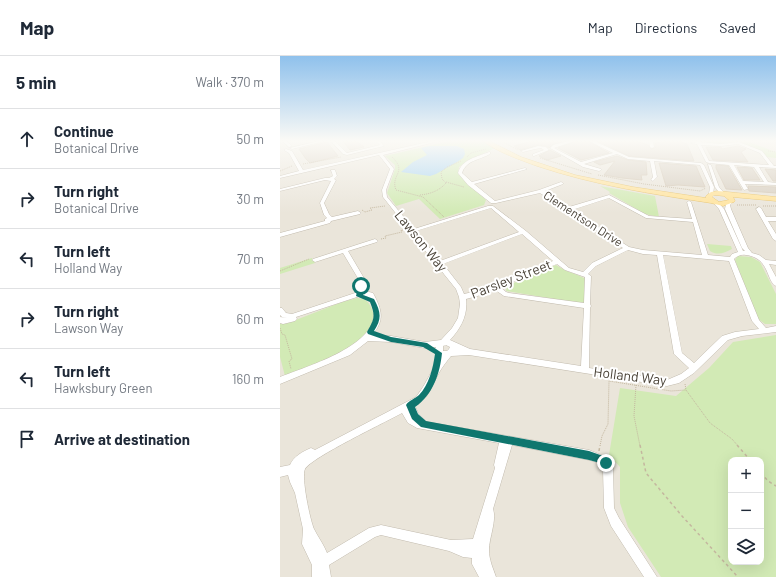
<!DOCTYPE html>
<meta charset="utf-8">
<style>
body{margin:0;font-family:Barlow,sans-serif;background:#f6f6f7;color:#1f2937}
.controls{position:absolute;right:12px;bottom:12px;display:grid;overflow:hidden;border-radius:8px;box-shadow:0 4px 16px #0002}
.controls button{width:36px;height:36px;display:grid;place-items:center;padding:0;border:0;border-bottom:1px solid #e0e1e3;background:#fff;color:#1f2937;font:20px sans-serif}
.stop{position:absolute;width:12px;height:12px;margin:-9px;border:3px solid #0f766e;border-radius:50%;background:#fff}
.stop.end{background:#0f766e;border-color:#fff;box-shadow:0 1px 4px #0008}
.list{margin:0;padding:0;list-style:none}
h2{display:flex;justify-content:space-between;align-items:center;height:52px;margin:0;padding:0 16px;font-size:17px}
h2 small{font-size:13px;font-weight:400;color:#747a83}
.list li{display:grid;grid-template-columns:26px 1fr auto;gap:12px;align-items:center;box-sizing:border-box;height:60px;padding:0 16px;border-top:1px solid #e0e1e3}
.list b{display:block;font-size:15px;white-space:nowrap}
.list p{margin:0;font-size:13px;white-space:nowrap;color:#747a83}
.list em{font-size:13px;font-style:normal;color:#747a83}
.icon{flex:none;width:22px;height:22px;fill:none;stroke:currentColor;stroke-width:2;stroke-linecap:round;stroke-linejoin:round}
.map{position:relative;flex:none;width:496px;height:521px;overflow:hidden}
header{display:flex;align-items:center;gap:24px;box-sizing:border-box;height:56px;padding:0 20px;background:#fff;border-bottom:1px solid #e0e1e3}
header strong{font-size:19px}
nav{display:flex;gap:22px;margin-inline-start:auto;font-size:14px}
main{display:flex}
aside{flex:1;background:#fff}
.map>svg:first-child{display:block}
</style>
<header>
<strong>Map</strong>
<nav><a>Map</a><a>Directions</a><a>Saved</a></nav>
</header>
<main>
<aside>
<h2>5 min<small>Walk · 370 m</small></h2>
<ul class="list">
<li><svg class="icon" aria-label="ahead" viewBox="0 0 24 24"><path d="M12 20V5M6 11l6-6 6 6"/></svg><div><b>Continue</b><p>Botanical Drive</p></div><em>50 m</em></li>
<li><svg class="icon" aria-label="right" viewBox="0 0 24 24"><path d="M7 20v-9h11M14 6l5 5-5 5"/></svg><div><b>Turn right</b><p>Botanical Drive</p></div><em>30 m</em></li>
<li><svg class="icon" aria-label="left" viewBox="0 0 24 24"><path d="M17 20v-9H6M10 6l-5 5 5 5"/></svg><div><b>Turn left</b><p>Holland Way</p></div><em>70 m</em></li>
<li><svg class="icon" aria-label="right" viewBox="0 0 24 24"><path d="M7 20v-9h11M14 6l5 5-5 5"/></svg><div><b>Turn right</b><p>Lawson Way</p></div><em>60 m</em></li>
<li><svg class="icon" aria-label="left" viewBox="0 0 24 24"><path d="M17 20v-9H6M10 6l-5 5 5 5"/></svg><div><b>Turn left</b><p>Hawksbury Green</p></div><em>160 m</em></li>
<li><svg class="icon" aria-label="arrive" viewBox="0 0 24 24"><path d="M6 21V4h12l-3 4 3 4H6"/></svg><div><b>Arrive at destination</b></div></li>
</ul>
</aside>
<div class="map">
<svg width="496" height="521" viewBox="0 0 496 521">
<rect width="100%" height="100%" fill="#f6f3ec"/>
<!-- residential -->
<path fill="#eae5da" fill-rule="evenodd" d="M0,84H496V521H0ZM451,404H481V506H451Z"/>
<!-- green -->
<g fill="#d2eab5" fill-rule="evenodd">
<polygon points="173,84 201,84 215,92 187,105 179,111 178,118 206,144 204,149 160,163 139,143 116,150 107,137 115,113 115,109 105,100"/>
<polygon points="417,84 464,84 496,96 496,102 487,101 479,94 455,86 440,88 419,86"/>
<polygon points="320,130 375,140 379,161 365,158 329,137 330,136"/>
<path d="M427,188L451,190L452,193C444,197 438,200 430,195Z"/>
<polygon points="458,200 471,201 480,206 496,238 496,268 485,268 478,263 455,204"/>
<polygon points="32,202 35,207 0,218 0,212"/>
<path d="M276,209C286,216 295,217 306,223L304,248L226,235L227,230Z"/>
<path d="M77,242C84,242 88,245 91,251C109,285 26,311 5,320L0,301V268L8,267L62,246Z"/>
<path d="M496,279V521H381L348,471L340,447V411L329,399L340,332L396,340L429,312L453,286ZM451,404H481V506H451Z"/>
</g>
<!-- water -->
<polygon fill="#a9d4f2" points="149,90 177,90 184,93 185,98 183,102 177,106 156,118 150,120 121,116 133,106 147,99 141,92"/>
<!-- building -->
<g fill="#d8cfc1" stroke="#d3c7b4">
<polygon points="62,84 75,84 84,91 70,94"/>
<polygon points="256,84 287,84 273,88 269,92 266,90 258,89 240,94 234,90"/>
<polygon points="299,84 306,84 329,97 301,104 278,92"/>
<polygon points="315,84 354,84 368,89 371,93 375,92 375,87 395,84 407,88 414,105 349,100"/>
<polygon points="47,86 58,100 30,107 26,103 19,93"/>
<polygon points="458,90 466,93 461,96 468,106 433,104 426,91 441,91 442,93"/>
<polygon points="270,94 281,100 267,104 259,100"/>
<polygon points="337,100 348,104 366,106 367,119 361,119 362,124 342,122 324,119 335,105 320,109 314,106"/>
<polygon points="379,107 416,110 425,131 398,129 386,130"/>
<polygon points="436,109 448,110 462,134 446,133 436,112"/>
<polygon points="457,111 472,112 480,124 464,124"/>
<polygon points="485,113 496,114 496,125 493,125"/>
<polygon points="468,130 496,131 496,137 469,135"/>
</g>
<g fill="none" stroke-linecap="round" stroke-linejoin="round">
<!-- minor casing -->
<g stroke="#c2bbae" stroke-width="1">
<g id="minor">
<polygon points="1,84 5,84 12,90 9,91"/>
<polygon points="43,84 49,84 12,93 10,92"/>
<polygon points="50,84 54,84 67,97 100,89 96,85 97,84 101,84 100,85 104,90 67,99 63,98"/>
<path d="M157,84H163L103,99L114,113L106,134L107,141L134,173L208,150H213L246,175L289,212L303,216L312,207L343,192L260,137L216,147H211L188,129L178,117C182,103 197,101 209,96H210V98C200,104 186,104 182,117L192,126L245,112L247,113L194,128L215,145L259,134L281,126L283,127V128L265,135L289,151L329,139L369,160L412,163L407,146L409,145L411,146L428,199L450,201L452,198L458,196L439,153L433,146L437,145L444,153L463,195H465L462,192L445,153L446,148L450,146L452,147L450,149L451,153L468,192L472,197L479,199L486,204L496,205V209L489,208L496,221V230C486,225 490,202 466,199C461,198 457,200 454,203L479,264L486,272L496,270V276L462,280L448,284L414,317L399,327L387,330L189,299L171,300C167,305 163,310 160,315C152,328 149,343 135,350L138,357L147,366L309,394L326,401L333,412L334,452L339,462L377,521H364L331,470L324,452L323,413L320,407L309,404L232,389L213,453C217,464 209,482 209,494C209,504 213,512 216,521H199L192,508V502L183,501L169,495L101,479L95,481L49,509L51,521H32V509L22,488L23,473L15,437L10,426L8,419L0,421V411L10,409C14,400 22,396 31,392L35,394L136,341C146,329 151,314 161,301C158,300 156,298 154,295L156,291L145,292L111,286L88,285L70,299L0,328V321C25,311 94,291 94,258C94,252 91,246 88,241L83,239L16,261L17,263L15,265L3,268L0,267V261L7,262L2,261L0,259V252H2L6,257L12,258L78,236L82,229L63,197L35,206L32,204L33,203L95,183L98,185L97,186L68,195L88,229L85,235L93,237C102,254 105,264 92,279L111,280L145,286L161,284L172,272L178,262L180,248L179,241L176,233L131,177L129,176V174L103,141L102,134L110,113L99,99L0,122V120L19,115L9,97L4,94L6,93L12,95L23,114ZM329,142L366,162L413,166L422,199L363,194L349,191L292,154ZM211,152L239,176L160,205L136,175ZM242,178L273,205L197,235L184,238L181,231L163,208ZM348,194L363,198L377,199L394,298L409,312L401,318L387,324L309,312L310,252L311,250L310,248L311,220L308,218L316,210ZM383,199L449,205L472,265L479,273L455,276L442,280L414,307L402,297ZM277,208L285,214L305,221L304,247L229,237L226,236L220,231ZM214,233L224,240L304,252L301,310L190,293L170,284C181,272 188,259 186,243L201,239ZM166,289L170,291L169,293L167,295H163V290ZM122,357L128,367L137,372L219,387L214,409L215,412L193,483L171,484L101,469L89,472L47,497C44,489 38,481 34,473C30,464 21,421 25,413C32,401 106,366 122,357Z"/>
<polygon points="292,84 298,84 274,92 301,106 333,97 307,84 312,84 349,101 421,107 424,109 434,131 433,138 431,139 429,138 430,131 420,109 374,105 377,121 373,125 371,124 373,121 370,105 348,103 337,98 304,108 321,113 321,114 319,115 303,111 270,92 273,89"/>
<polygon points="371,84 378,84 373,86 374,91 372,92 370,91 369,85"/>
<path d="M417,84L420,86L441,88L459,86L482,95L494,110H496V112L479,111L488,126L496,127V129L465,128L468,133L464,134L449,109L429,107L426,106L417,88L411,87L416,86L415,85ZM458,88L480,97L489,109L429,105L421,89L441,90ZM454,109L474,111L484,126L463,125Z"/>
<polygon points="491,84 496,84 496,86"/>
<polygon points="258,90 266,91 269,94 254,100 253,100 253,98 264,94 261,92 255,93 243,96 241,95"/>
<polygon points="428,108 431,109 439,131 445,138 445,139 441,139 435,131"/>
<polygon points="51,114 55,114 57,120 54,123 56,124 44,147 49,158 52,161 78,155 81,157 80,158 51,165 50,167 0,181 0,177 45,165 45,163 47,162 44,159 40,147 51,125 45,124 0,135 0,133 45,122 49,122 53,120"/>
<polygon points="479,151 481,152 486,161 496,161 496,165 488,165 496,178 496,185 493,183 476,153"/>
</g>
</g>
<!-- major casing -->
<g stroke="#e6c16a" stroke-width="1">
<path id="major" d="M202,84H207L241,101L295,119L353,131L426,142V140L431,136L438,135L496,141V145L453,141L455,145L454,146L443,150L431,147C371,138 314,129 257,110C241,104 214,95 202,84ZM434,139L444,140L449,144L439,146L432,141Z"/>
</g>
<!-- path-far1 -->
<g stroke="#c4b79f" stroke-width="1" stroke-dasharray="1 1" stroke-linecap="butt">
<polyline points="219,84 238,94"/>
<polyline points="488,95 496,96"/>
<path d="M112,101C128,116 110,119 116,134L143,141L164,161"/>
<polyline points="187,101 191,97 206,93"/>
<polyline points="260,102 312,118"/>
<polyline points="23,108 61,101"/>
<polyline points="0,115 12,110"/>
<polyline points="318,119 364,128 420,135 426,132"/>
<polyline points="166,126 184,131"/>
<path d="M140,139C150,138 159,135 166,127L162,123L161,116L167,111L181,105"/>
<polyline points="457,149 476,149"/>
<polyline points="483,150 496,150"/>
<polyline points="82,154 85,156 92,154 90,152 105,150"/>
<polyline points="101,183 106,182 105,180 122,176 121,174 123,174"/>
<polyline points="0,215 29,203"/>
<polyline points="0,272 2,278 5,279 12,303 9,305 11,313"/>
<polyline points="405,328 406,334 430,367 452,383 458,390"/>
<polyline points="356,329 354,360 360,390"/>
<polyline points="320,390 322,380 328,368 329,325 391,335 406,334"/>
</g>
<!-- path -->
<g stroke="#c4b79f" stroke-width="1.5" stroke-dasharray="3 3" stroke-linecap="butt">
<polyline points="360,389 366,417 402,460 458,521"/>
<polyline points="457,389 470,404"/>
<polyline points="319,395 320,389"/>
<polyline points="481,417 488,425 496,430"/>
</g>
<!-- minor -->
<use href="#minor" fill="#fff" fill-rule="evenodd"/>
<!-- major -->
<use href="#major" fill="#ffe39c" fill-rule="evenodd"/>
</g>
<!-- sky -->
<linearGradient id="sky" x2="0" y2="1"><stop stop-color="#8fc1ec"/><stop offset="0.54" stop-color="#fbfaf6"/><stop offset="1" stop-color="#fbfaf6" stop-opacity="0"/></linearGradient>
<rect width="496" height="157" fill="url(#sky)"/>
<!-- route -->
<path fill="#0f766e" d="M79,228L84,230L83,239L94,243C101,256 102,263 94,275L111,281L147,287L162,297C160,317 153,339 135,351L138,358L146,365L309,395L326,401L330,407L329,410L326,412L320,407L309,404L141,371L132,363L126,349C129,344 135,343 139,339C149,329 153,312 155,298L143,291L111,286L88,278L87,276C94,263 96,261 90,246L76,240Z"/>
<g text-anchor="middle" stroke-width="4" stroke-linejoin="round" paint-order="stroke">
<!-- far-street labels -->
<g font-size="12" fill="#4b4439" stroke="#fff">
<text transform="translate(303 163) rotate(33)" y="4">Clementson Drive</text>
</g>
<!-- street labels -->
<g font-size="14" fill="#4b4439" stroke="#fff">
<text transform="translate(141 185) rotate(51)" y="5">Lawson Way</text>
<text transform="translate(231 223) rotate(-21)" y="5">Parsley Street</text>
<text transform="translate(350 320) rotate(7)" y="5">Holland Way</text>
</g>
</g>
</svg>
<div class="controls">
<button>+</button>
<button>−</button>
<button><svg class="icon" aria-label="layers" viewBox="0 0 24 24"><path d="M12 4l9 5-9 5-9-5zM3 14l9 5 9-5"/></svg></button>
</div>
<div class="stop" style="left:81px;top:230px"></div>
<div class="stop end" style="left:326px;top:407px"></div>
</div>
</main>
